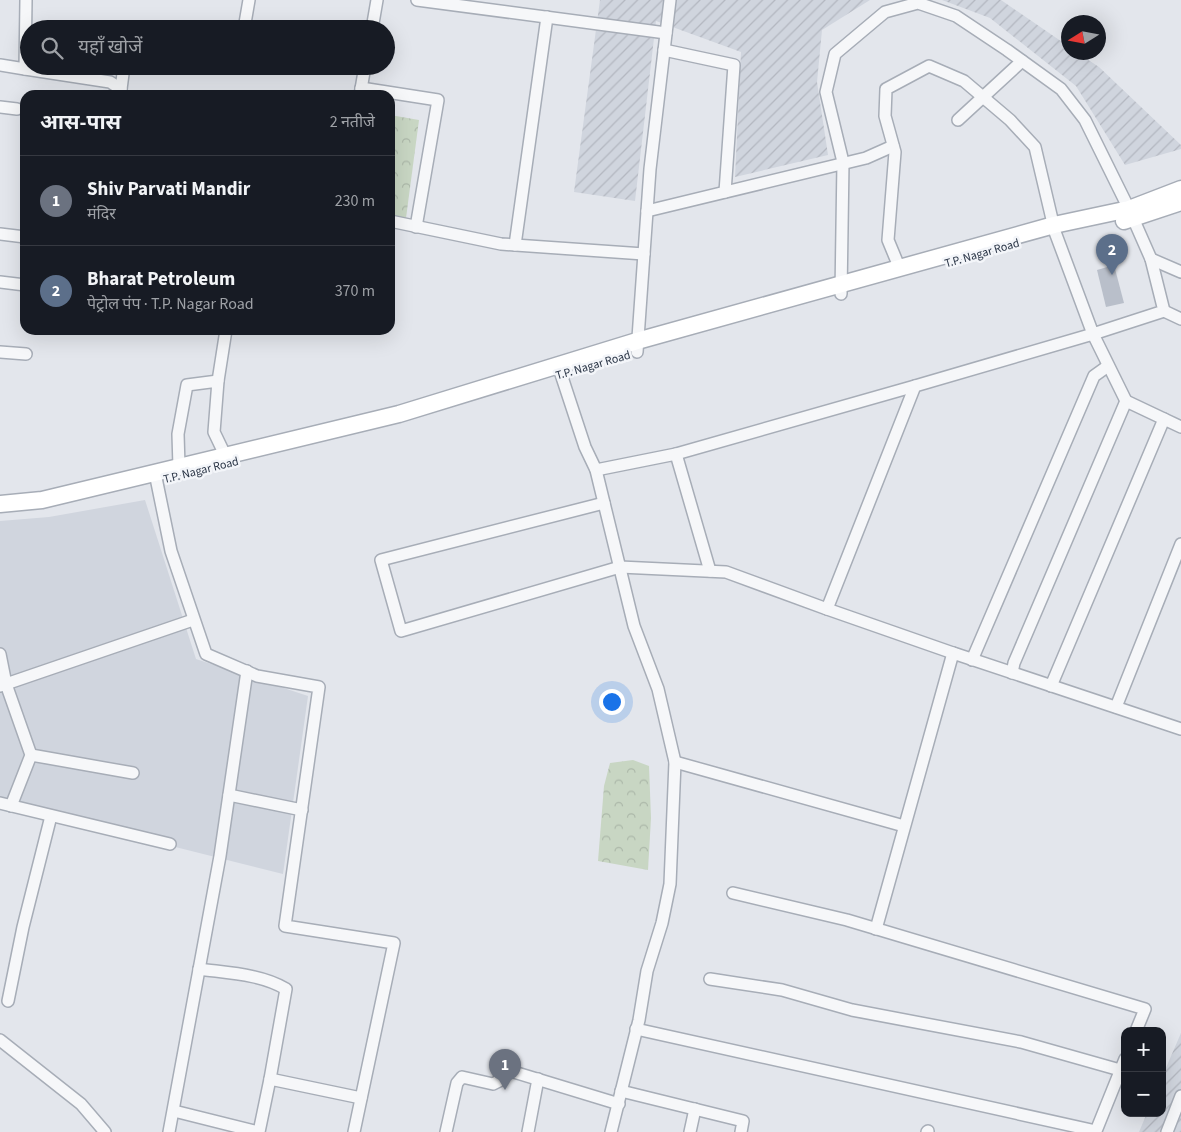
<!DOCTYPE html>
<html lang="hi">
<meta charset="utf-8">
<style>
body{margin:0;font-family:"Source Sans 3","Noto Sans Devanagari",sans-serif;background:#242831;color:#f1f3f6}
.controls{position:absolute;right:15px;bottom:15px;display:grid;overflow:hidden;border-radius:10px;box-shadow:0 5px 20px #0002}
.controls button{width:45px;height:45px;display:grid;place-items:center;padding:0;border:0;border-bottom:1px solid #363941;background:#171b24;color:#f1f3f6;font:25px sans-serif}
.compass{position:absolute;left:1061px;top:15px;width:45px;height:45px;border-radius:50%;background:#171b24;box-shadow:0 5px 20px #0002;rotate:259deg}
.you{position:absolute;left:611px;top:701px;width:18px;height:18px;margin:-12px;border:4px solid #fff;border-radius:50%;background:#1a73e8;box-shadow:0 0 0 8px #1a73e833}
.badge{display:grid;place-items:center;width:32px;height:32px;border-radius:50%;background:#d6425a;color:#fff;font-size:16px;font-weight:700}
.pin{position:absolute;translate:-50% -41px;filter:drop-shadow(0 1px 2px #0008)}
.pin::after{content:'';position:absolute;top:26px;width:18px;height:15px;background:inherit;clip-path:polygon(0 0,100% 0,50% 100%)}
.list{margin:0;padding:0;list-style:none}
h2{display:flex;justify-content:space-between;align-items:center;height:65px;margin:0;padding:0 20px;font-size:21px}
h2 small{font-size:16px;font-weight:400;color:#9ea1a6}
.list li{display:grid;grid-template-columns:32px 1fr auto;gap:15px;align-items:center;box-sizing:border-box;height:90px;padding:0 20px;border-top:1px solid #363941}
.list b{display:block;font-size:19px;white-space:nowrap}
.list p{margin:0;font-size:16px;white-space:nowrap;color:#9ea1a6}
.list em{font-size:16px;font-style:normal;color:#9ea1a6}
.icon{flex:none;width:28px;height:28px;fill:none;stroke:currentColor;stroke-width:2;stroke-linecap:round;stroke-linejoin:round}
.map{position:relative;flex:none;width:1181px;height:1132px;overflow:hidden}
.search{position:absolute;background:#171b24;box-shadow:0 5px 20px #0002;left:20px;top:20px;width:375px;height:55px;display:flex;align-items:center;gap:12px;box-sizing:border-box;padding:0 18px;border-radius:28px;color:#9ea1a6;font-size:19px}
.panel{position:absolute;background:#171b24;box-shadow:0 5px 20px #0002;left:20px;top:90px;width:375px;height:245px;border-radius:15px}
.map>svg:first-child{display:block}
</style>
<div class="map">
<svg width="1181" height="1132" viewBox="0 0 1181 1132">
<defs>
<pattern id="industrial-furrows" width="10" height="10" patternUnits="userSpaceOnUse" patternTransform="scale(1.25)"><rect width="10" height="10" fill="#d0d5de"/><path d="M-1 1l2-2M0 10L10 0M9 11l2-2" fill="none" stroke="#b3b7c0"/></pattern>
<pattern id="park-crowns" width="20" height="18" patternUnits="userSpaceOnUse" patternTransform="scale(1.25)"><rect width="20" height="18" fill="#c8d6c3"/><path d="M2 6a3 3 0 1 1 6 0M12 15a3 3 0 1 1 6 0" fill="none" stroke="#acb8a9"/></pattern>
</defs>
<rect width="100%" height="100%" fill="#e3e6ec"/>
<!-- built -->
<polygon fill="#d0d5de" points="145,500 196,659 308,696 283,874 0,803 0,521 49,517"/>
<!-- industrial -->
<g fill="url(#industrial-furrows)">
<polygon points="600,0 870,0 822,30 817,82 828,155 735,177 741,52 656,21 635,201 574,192"/>
<polygon points="942,0 1001,0 1068,46 1068,52 1078,53 1099,67 1181,145 1181,149 1125,165 1076,86 990,18"/>
<polygon points="1181,1033 1181,1132 1139,1132 1147,1113 1162,1113 1162,1077"/>
</g>
<!-- park -->
<g fill="url(#park-crowns)">
<polygon points="390,115 419,120 406,218 390,215"/>
<polygon points="633,760 649,766 651,818 648,870 598,861 604,786 610,763"/>
</g>
<!-- building -->
<polygon fill="#b9bfca" points="1114,265 1124,303 1106,307 1097,270"/>
<g fill="none" stroke-linecap="round" stroke-linejoin="round">
<!-- minor casing -->
<g stroke="#a7adb7" stroke-width="14">
<g id="minor">
<polyline points="26,0 25,69 110,82 121,89 120,95"/>
<polyline points="417,0 666,33"/>
<polyline points="244,29 249,0"/>
<polyline points="372,29 377,0"/>
<polyline points="664,50 734,65 725,192"/>
<polyline points="0,65 25,69"/>
<polyline points="238,67 238,66"/>
<polyline points="361,88 438,100 416,227"/>
<polyline points="121,89 124,66"/>
<polyline points="360,95 365,66"/>
<polyline points="0,107 17,109"/>
<polyline points="958,120 1022,61"/>
<polyline points="647,211 866,158 893,146"/>
<polyline points="390,221 501,244 644,254"/>
<polyline points="0,234 25,237"/>
<polyline points="515,245 547,17"/>
<polyline points="1151,259 1181,272"/>
<polyline points="0,282 25,285"/>
<polyline points="841,294 843,162 826,92 835,54 885,12 918,3 956,16 1007,50 1061,89 1085,120 1129,209 1151,259 1164,311 1093,334 1055,232 1035,147 1010,120 964,81 929,66 886,89 885,116 895,152 888,240 900,269"/>
<polyline points="1164,311 1181,319"/>
<polyline points="0,352 26,354"/>
<polyline points="637,352 650,169 670,0"/>
<polyline points="558,365 585,447 596,470 634,626 658,689 675,762 670,884 662,923 647,971 639,1020 611,1132"/>
<polyline points="218,381 226,330"/>
<polyline points="676,454 915,386"/>
<polyline points="179,467 178,434 187,385 218,381 214,432 226,457"/>
<polyline points="596,470 676,454 710,571"/>
<polyline points="155,473 171,551 206,654 257,676 319,687 285,926 394,943 354,1132"/>
<polyline points="604,503 381,560 401,631 620,567 726,572 827,609"/>
<polyline points="953,653 827,609 915,386 1093,334 1126,401"/>
<polyline points="0,654 6,684 0,686"/>
<polyline points="972,660 1094,376 1108,366"/>
<polyline points="1012,673 1014,663 1126,401 1164,419"/>
<polyline points="1051,686 1164,419 1181,427"/>
<polyline points="1116,707 1181,544"/>
<polyline points="31,755 133,773"/>
<polyline points="675,762 904,826"/>
<polyline points="229,795 302,810"/>
<polyline points="0,803 170,844"/>
<polyline points="11,806 31,755 6,684 193,620"/>
<polyline points="733,893 847,920 1145,1009 1136,1031"/>
<polyline points="876,929 953,653 1181,729"/>
<path d="M199,969C228,973 261,974 286,989L270,1079"/>
<polyline points="710,979 782,990 852,1010 1021,1042 1120,1070"/>
<polyline points="8,1001 23,927 51,816"/>
<polyline points="636,1029 1096,1131 1125,1059"/>
<polyline points="0,1040 81,1104 105,1132"/>
<polyline points="621,1091 743,1121 741,1132"/>
<polyline points="174,1111 258,1132"/>
<polyline points="169,1132 220,856 247,671"/>
<polyline points="259,1132 270,1079 361,1098"/>
<polyline points="446,1132 457,1083 462,1077 493,1084 499,1081 500,1073 507,1070 619,1104"/>
<polyline points="528,1132 538,1079"/>
<polyline points="690,1132 695,1109"/>
<polyline points="927,1132 928,1131"/>
<polyline points="1167,1132 1181,1096"/>
</g>
</g>
<!-- secondary casing -->
<g stroke="#a7adb7" stroke-width="19">
<g id="secondary">
<polyline points="1124,221 1181,202"/>
<polyline points="0,504 42,500 399,414 637,341 1054,225 1129,209 1181,189"/>
</g>
</g>
<!-- minor -->
<use href="#minor" stroke="#f6f7f9" stroke-width="11"/>
<!-- secondary -->
<use href="#secondary" stroke="#fff" stroke-width="16"/>
</g>
<g text-anchor="middle" stroke-width="5" stroke-linejoin="round" paint-order="stroke">
<!-- street labels -->
<g font-size="12" fill="#293445" stroke="#f3f5f9">
<text transform="translate(982 253) rotate(-16)" y="4">T.P. Nagar Road</text>
<text transform="translate(593 365) rotate(-16)" y="4">T.P. Nagar Road</text>
<text transform="translate(201 470) rotate(-14)" y="4">T.P. Nagar Road</text>
</g>
</g>
</svg>
<div class="controls">
<button>+</button>
<button>−</button>
</div>
<svg class="compass" viewBox="-18 -18 36 36"><path d="M0-13l5 13h-10z" fill="#e53935"/><path d="M0 13l5-13h-10z" fill="#9ea1a6"/></svg>
<div class="you"></div>
<div class="pin badge" style="left:505px;top:1090px;background:#6b7280">1</div>
<div class="pin badge" style="left:1112px;top:275px;background:#5c6f8a">2</div>
<div class="search"><svg class="icon" aria-label="search" viewBox="0 0 24 24"><circle cx="10" cy="10" r="6"/><path d="M15 15l6 6"/></svg>यहाँ खोजें</div>
<section class="panel">
<h2>आस-पास<small>2 नतीजे</small></h2>
<ul class="list">
<li><span class="badge" style="background:#6b7280">1</span><div><b>Shiv Parvati Mandir</b><p>मंदिर</p></div><em>230 m</em></li>
<li><span class="badge" style="background:#5c6f8a">2</span><div><b>Bharat Petroleum</b><p>पेट्रोल पंप · T.P. Nagar Road</p></div><em>370 m</em></li>
</ul>
</section>
</div>
